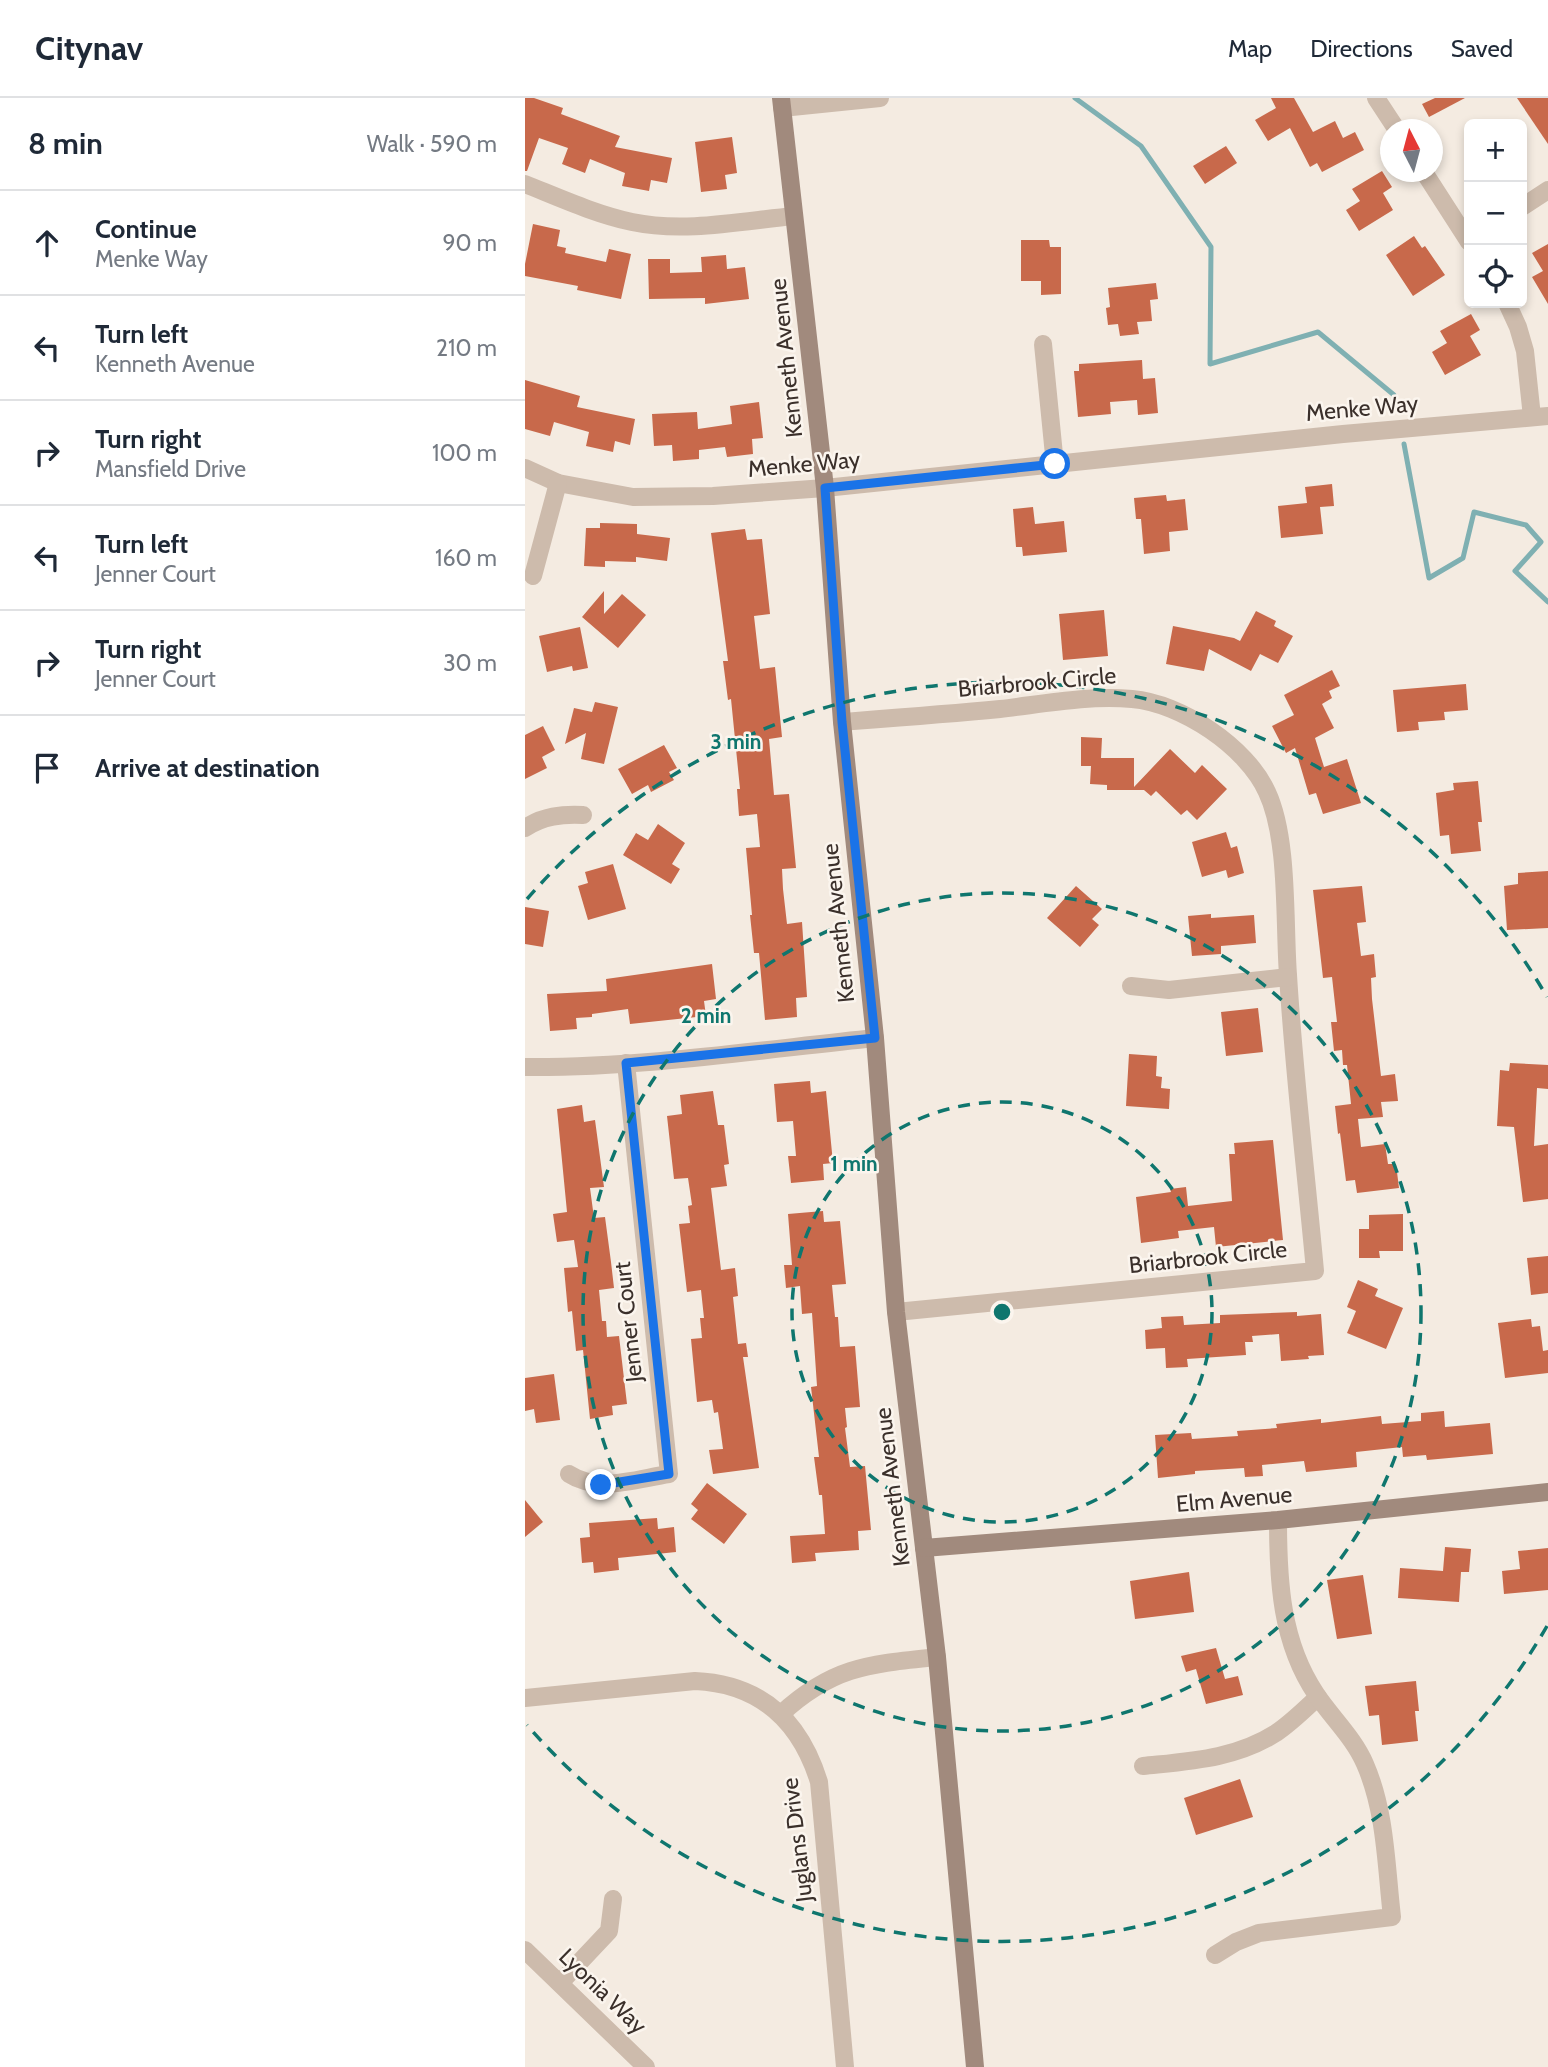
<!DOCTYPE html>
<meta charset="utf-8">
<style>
body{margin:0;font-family:Cabin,sans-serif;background:#f2f2f3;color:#1f2937}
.controls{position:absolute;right:21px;top:21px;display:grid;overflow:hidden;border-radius:10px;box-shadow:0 4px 10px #0003}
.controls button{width:63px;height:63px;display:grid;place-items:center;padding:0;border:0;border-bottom:2px solid #e0e1e3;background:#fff;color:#1f2937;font:35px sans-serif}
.compass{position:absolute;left:855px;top:21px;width:63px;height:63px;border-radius:50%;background:#fff;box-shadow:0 4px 10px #0003;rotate:354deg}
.stop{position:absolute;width:21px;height:21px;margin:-16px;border:5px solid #1a73e8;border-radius:50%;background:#fff}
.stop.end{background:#1a73e8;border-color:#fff;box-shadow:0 2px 7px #0008}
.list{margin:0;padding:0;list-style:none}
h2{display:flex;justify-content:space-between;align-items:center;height:91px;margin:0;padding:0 28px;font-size:30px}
h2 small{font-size:23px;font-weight:400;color:#747a83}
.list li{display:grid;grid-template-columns:46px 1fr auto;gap:21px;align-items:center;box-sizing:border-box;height:105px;padding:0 28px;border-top:2px solid #e0e1e3}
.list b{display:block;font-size:26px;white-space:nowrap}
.list p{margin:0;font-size:23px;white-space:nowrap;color:#747a83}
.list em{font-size:23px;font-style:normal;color:#747a83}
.icon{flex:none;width:38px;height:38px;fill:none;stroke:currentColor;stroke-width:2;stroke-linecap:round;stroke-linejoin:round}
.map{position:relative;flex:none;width:1023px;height:1969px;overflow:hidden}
header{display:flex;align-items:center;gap:42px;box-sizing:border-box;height:98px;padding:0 35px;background:#fff;border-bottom:2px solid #e0e1e3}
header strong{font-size:33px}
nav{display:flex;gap:38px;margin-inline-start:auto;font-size:24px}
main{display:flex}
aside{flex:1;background:#fff}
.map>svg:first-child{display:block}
</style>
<header>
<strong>Citynav</strong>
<nav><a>Map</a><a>Directions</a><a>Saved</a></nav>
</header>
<main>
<aside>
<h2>8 min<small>Walk · 590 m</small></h2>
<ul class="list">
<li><svg class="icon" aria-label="ahead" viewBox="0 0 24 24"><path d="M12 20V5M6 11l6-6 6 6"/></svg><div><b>Continue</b><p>Menke Way</p></div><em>90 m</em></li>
<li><svg class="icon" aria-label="left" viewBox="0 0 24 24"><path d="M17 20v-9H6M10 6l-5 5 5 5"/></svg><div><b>Turn left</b><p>Kenneth Avenue</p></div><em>210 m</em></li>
<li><svg class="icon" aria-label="right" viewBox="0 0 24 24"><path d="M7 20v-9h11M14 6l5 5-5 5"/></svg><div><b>Turn right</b><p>Mansfield Drive</p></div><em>100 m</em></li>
<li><svg class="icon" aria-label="left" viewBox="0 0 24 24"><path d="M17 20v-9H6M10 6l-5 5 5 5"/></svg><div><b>Turn left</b><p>Jenner Court</p></div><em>160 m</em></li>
<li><svg class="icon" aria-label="right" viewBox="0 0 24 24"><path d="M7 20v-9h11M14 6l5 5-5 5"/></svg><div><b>Turn right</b><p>Jenner Court</p></div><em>30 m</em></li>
<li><svg class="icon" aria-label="arrive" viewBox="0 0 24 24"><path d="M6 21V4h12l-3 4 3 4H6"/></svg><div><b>Arrive at destination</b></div></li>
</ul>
</aside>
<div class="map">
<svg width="1023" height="1969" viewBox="0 0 1023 1969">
<rect width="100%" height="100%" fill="#f4ebe1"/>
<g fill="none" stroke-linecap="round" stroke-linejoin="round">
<!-- stream -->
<g stroke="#7fb0b2" stroke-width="5">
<polyline points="550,0 616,48 686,149 685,266 793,234 869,297 872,312"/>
<polyline points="879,346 904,480 938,460 949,414 1001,427 1016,444 990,473 1023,504"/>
</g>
</g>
<!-- building -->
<g fill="#c8694b">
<polygon points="0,0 9,0 38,10 36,16 95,38 90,49 147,60 142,85 126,82 124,93 97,88 100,75 65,61 60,75 37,66 43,50 14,40 2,73 0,73"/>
<polygon points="746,0 769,0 788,34 810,23 818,40 830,34 839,52 797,74 792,65 785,69 765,30 743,43 730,22 751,10"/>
<polygon points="910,0 940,0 904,19 897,6"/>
<polygon points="992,0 1023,0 1023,46"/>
<polygon points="207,39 212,75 200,77 202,91 176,94 170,44"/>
<polygon points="701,48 712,65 680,86 668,68"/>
<polygon points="857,73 867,89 858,95 868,112 834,133 821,112 835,103 827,91"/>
<polygon points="8,126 35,132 32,148 41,150 40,155 81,164 84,151 106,156 96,201 52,192 53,188 0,178 0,166"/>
<polygon points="889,138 897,150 900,148 920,177 888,198 861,157"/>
<polygon points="496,142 524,142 525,149 536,149 536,196 516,197 516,183 496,183"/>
<polygon points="1023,146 1023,206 1007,179 1018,173 1007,155"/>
<polygon points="201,157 202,171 220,169 224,201 180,206 180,200 124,201 123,161 145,161 145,175 177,174 176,159"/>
<polygon points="631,185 633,201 625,202 627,223 612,224 614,236 595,238 593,226 583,227 581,210 585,209 583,190"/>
<polygon points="946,216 955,232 945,238 956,257 920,277 907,254 922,245 915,233"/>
<polygon points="617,262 618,281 630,280 633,315 613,317 612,302 585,304 586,316 553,319 549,273 554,273 554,266"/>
<polygon points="0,282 55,298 52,309 110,321 105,347 90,343 88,354 61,348 64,334 29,324 25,338 0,331"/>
<polygon points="234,304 238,340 227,341 228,356 202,359 200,349 174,352 174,361 148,363 147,347 129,348 127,316 172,314 173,331 207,326 205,308"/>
<polygon points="807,386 809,408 795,409 798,436 756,440 753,408 782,405 780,389"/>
<polygon points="641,397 642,403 660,401 663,432 644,434 645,453 619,456 616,421 611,421 609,400"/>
<polygon points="508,409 510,426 539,423 542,454 498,458 497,449 491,449 488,411"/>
<polygon points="75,425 112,426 112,436 145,440 142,463 111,459 111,464 80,463 80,469 59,468 61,430 75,430"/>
<polygon points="220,431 222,442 237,441 245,516 229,518 235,571 250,569 257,639 244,641 249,697 264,696 271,770 257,771 258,791 262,826 277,824 282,899 271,900 272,919 240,922 234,855 229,855 225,817 227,817 221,750 235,749 232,716 214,718 212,691 215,691 206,601 203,602 198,563 203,563 186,435"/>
<polygon points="79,493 79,516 97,496 121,517 93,550 57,519"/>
<polygon points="579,512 583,558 538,562 534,516"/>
<polygon points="731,513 751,523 749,528 768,538 753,565 735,556 726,573 684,551 679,573 641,566 648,528 709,540 715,543"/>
<polygon points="55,529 63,570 48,573 47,568 22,574 14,538"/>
<polygon points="807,572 815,588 804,593 807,600 797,606 809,630 790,640 799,669 822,661 836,705 798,716 791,695 784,697 770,650 761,655 747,628 769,617 759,597"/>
<polygon points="941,586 943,612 919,614 920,622 893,624 894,632 872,634 868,592"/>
<polygon points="70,604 93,609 79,666 56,661 61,635 40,646 49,610 67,614"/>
<polygon points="18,628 30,652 17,659 22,670 0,681 0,637"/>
<polygon points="556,639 577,640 576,660 609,660 609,689 645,651 670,675 677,667 702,691 672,722 662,712 656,717 631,693 626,698 619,692 582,692 582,687 565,686 566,668 556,668"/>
<polygon points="139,647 152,670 144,674 149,682 126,694 123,687 107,696 93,671"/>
<polygon points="953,683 957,724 953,724 956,753 926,756 924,737 915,738 911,695 929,692 928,685"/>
<polygon points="133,726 160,745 147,766 155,771 146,786 98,757 111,735 123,742"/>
<polygon points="701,734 706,750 712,748 719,775 703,780 701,772 677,779 667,744"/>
<polygon points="88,766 101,811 63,822 53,788 63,785 60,774"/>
<polygon points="1023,773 1023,830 982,832 979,788 993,786 993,775"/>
<polygon points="551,788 577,811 567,821 574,827 555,849 522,820"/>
<polygon points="837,788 841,824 832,825 836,858 849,856 851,879 846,880 847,901 856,978 870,976 873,1003 856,1004 858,1019 833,1021 836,1049 860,1046 863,1066 871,1066 874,1090 832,1095 830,1082 821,1083 815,1035 813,1036 810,1008 826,1006 822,967 818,967 817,952 809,953 806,924 812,924 807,879 798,880 788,792"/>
<polygon points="0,809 24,813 18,849 0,846"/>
<polygon points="686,816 686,820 729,817 731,845 696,848 696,856 667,858 663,818"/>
<polygon points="187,866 191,901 179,903 181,918 105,926 103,911 67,916 67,919 51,920 52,931 25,933 22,896 82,893 81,881"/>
<polygon points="733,910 738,954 701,958 696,914"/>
<polygon points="604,956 632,958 631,978 637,979 636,990 645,991 644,1011 601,1008"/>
<polygon points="985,965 1023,967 1023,991 1012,990 1009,1048 1023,1046 1023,1101 998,1104 989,1029 972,1028 975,972 984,973"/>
<polygon points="285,983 286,995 301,993 308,1065 298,1066 299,1082 266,1085 263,1058 271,1058 268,1023 252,1024 249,986"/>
<polygon points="188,993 193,1027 199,1027 204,1066 199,1067 202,1088 186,1090 196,1172 210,1170 213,1198 208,1199 213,1246 221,1245 223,1259 218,1259 234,1370 188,1376 184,1352 198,1351 193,1314 189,1315 187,1302 172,1304 166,1241 177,1240 175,1220 179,1220 176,1192 162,1194 154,1126 165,1125 163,1108 167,1107 163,1080 149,1081 142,1018 157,1016 155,997"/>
<polygon points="57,1007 59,1024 70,1022 79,1089 65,1090 69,1120 80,1119 86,1164 89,1190 74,1192 77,1223 81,1223 82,1239 94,1238 102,1306 87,1308 88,1317 65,1321 58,1252 51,1253 47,1213 43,1214 39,1170 53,1169 49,1142 32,1144 28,1116 42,1114 32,1011"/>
<polygon points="748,1042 758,1142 691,1149 689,1129 653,1133 654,1140 616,1145 611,1099 646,1094 645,1091 661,1089 663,1108 707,1103 704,1056 710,1056 709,1045"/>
<polygon points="298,1113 299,1124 315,1123 321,1186 307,1187 310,1219 313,1219 315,1249 330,1248 335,1309 320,1310 322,1329 320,1330 325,1369 340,1368 346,1432 333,1433 334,1452 290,1455 291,1463 267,1465 265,1438 300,1436 297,1397 294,1397 289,1359 294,1359 286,1289 292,1288 287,1215 277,1216 275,1188 261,1190 259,1167 267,1167 263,1116"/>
<polygon points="878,1116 878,1153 854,1153 855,1160 834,1160 834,1131 844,1131 844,1117"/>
<polygon points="1023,1158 1023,1195 1006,1197 1002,1160"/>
<polygon points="833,1182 853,1191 850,1198 878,1210 861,1251 822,1235 831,1213 822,1209"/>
<polygon points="772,1214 772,1218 796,1216 799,1257 783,1258 784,1261 756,1263 754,1236 727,1238 728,1244 720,1244 721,1257 662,1261 663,1269 641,1270 640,1250 621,1251 620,1232 637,1230 636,1219 658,1218 659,1227 695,1225 695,1217"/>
<polygon points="1006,1221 1007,1229 1015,1228 1018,1253 1023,1252 1023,1275 980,1280 973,1225"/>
<polygon points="29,1276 35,1322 11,1325 9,1311 0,1313 0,1280"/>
<polygon points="919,1313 920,1329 965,1325 968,1356 902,1362 901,1357 878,1359 877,1349 831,1354 832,1369 781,1374 779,1363 737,1367 738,1378 720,1379 719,1370 670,1373 670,1376 633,1380 630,1337 666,1335 667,1341 713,1338 712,1333 752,1330 751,1326 796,1321 796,1325 856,1318 857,1326 896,1323 896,1315"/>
<polygon points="182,1385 222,1416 199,1446 166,1421 173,1412 166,1406"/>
<polygon points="0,1402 18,1424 0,1439"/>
<polygon points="132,1420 133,1431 149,1429 151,1454 93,1460 94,1472 69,1475 68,1464 57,1465 55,1440 65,1439 64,1425"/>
<polygon points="920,1449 946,1451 944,1474 936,1474 934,1504 873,1500 875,1470 918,1473"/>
<polygon points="1023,1450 1023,1492 979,1496 977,1473 995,1471 993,1453"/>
<polygon points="664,1474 669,1514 610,1521 605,1483"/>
<polygon points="838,1477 847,1536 812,1541 802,1482"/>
<polygon points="691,1550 700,1581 713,1578 718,1597 681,1606 671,1571 661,1574 656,1558"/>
<polygon points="891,1583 894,1613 890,1613 893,1643 857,1647 854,1617 844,1618 840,1588"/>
<polygon points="715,1681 728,1719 671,1737 659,1700"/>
</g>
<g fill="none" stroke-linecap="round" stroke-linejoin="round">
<!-- street -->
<g stroke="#cdbbac" stroke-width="18">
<polyline points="851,0 872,32"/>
<polyline points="257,10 355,0"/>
<polyline points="899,74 944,144"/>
<path d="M0,86C35,100 70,116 107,124C159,135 217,123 269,118"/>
<polyline points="997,109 1023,92"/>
<polyline points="982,205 993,229 1000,253 1007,319"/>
<polyline points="518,246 530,367"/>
<polyline points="0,370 33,385 108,399 188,398 300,390 818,336 1023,318"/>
<polyline points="8,478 33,385"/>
<path d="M317,624C369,620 422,616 475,611C518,606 563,597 607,601C656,605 722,649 742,694C764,741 759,824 763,877C769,976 781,1074 790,1173L371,1214"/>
<path d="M0,730C18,718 37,716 58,717"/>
<polyline points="606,888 644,892 763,879"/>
<path d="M0,969C116,970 234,952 350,940"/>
<path d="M44,1376C73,1395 111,1381 144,1376L101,965"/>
<path d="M0,1600L170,1583C236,1586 275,1623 294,1684L320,1969"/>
<path d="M256,1616C308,1568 345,1566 412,1559"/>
<path d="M618,1668C665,1663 710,1661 751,1635C766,1625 780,1611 793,1599"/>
<polyline points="0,1852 121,1969"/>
<path d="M690,1857L711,1844L734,1835L867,1819C861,1768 861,1714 840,1666C829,1640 807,1620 791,1596C756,1544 753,1483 753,1422"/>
<polyline points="35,1885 84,1833 88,1801"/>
</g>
<!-- secondary -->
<g stroke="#a18a7d" stroke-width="18">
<polyline points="256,0 300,390 317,624 350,940 371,1214 412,1559 450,1969"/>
<polyline points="399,1450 753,1422 1023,1394"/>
</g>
</g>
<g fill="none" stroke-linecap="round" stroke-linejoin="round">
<!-- route -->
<polyline stroke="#1a73e8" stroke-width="9" points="76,1387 144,1376 101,965 350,940 317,624 300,390 530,366"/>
</g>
<!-- distance rings -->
<g fill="none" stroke="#0f766e" stroke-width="3.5" stroke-dasharray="12 9">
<circle cx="477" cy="1214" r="210"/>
<circle cx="477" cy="1214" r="419"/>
<path d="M1022 1528A629 629 0 0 1 2 1627M2 801A629 629 0 0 1 1022 899"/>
</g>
<g text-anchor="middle" stroke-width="5" stroke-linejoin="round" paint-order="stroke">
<!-- street labels -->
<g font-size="23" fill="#3b302b" stroke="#fbf5ee">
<text transform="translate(261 260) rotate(-96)" y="8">Kenneth Avenue</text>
<text transform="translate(837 310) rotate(-5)" y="8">Menke Way</text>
<text transform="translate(279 366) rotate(-5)" y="8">Menke Way</text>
<text transform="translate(512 584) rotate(-5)" y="8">Briarbrook Circle</text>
<text transform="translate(313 825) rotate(-96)" y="8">Kenneth Avenue</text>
<text transform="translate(683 1159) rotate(-6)" y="8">Briarbrook Circle</text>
<text transform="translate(103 1224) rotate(-96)" y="8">Jenner Court</text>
<text transform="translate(367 1389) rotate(-97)" y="8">Kenneth Avenue</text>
<text transform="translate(709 1401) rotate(-5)" y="8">Elm Avenue</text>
<text transform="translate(272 1742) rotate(-97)" y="8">Juglans Drive</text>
<text transform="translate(78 1893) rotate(44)" y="8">Lyonia Way</text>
</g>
</g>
<circle cx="477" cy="1214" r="10" fill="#0f766e" stroke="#fbf5ee" stroke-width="3.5"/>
<g font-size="21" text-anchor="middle" font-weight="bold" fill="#0f766e" stroke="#fbf5ee" stroke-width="5" stroke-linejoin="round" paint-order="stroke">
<text x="211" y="651">3 min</text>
<text x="181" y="925">2 min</text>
<text x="329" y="1073">1 min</text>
</g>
</svg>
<div class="controls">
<button>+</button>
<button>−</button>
<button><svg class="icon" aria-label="locate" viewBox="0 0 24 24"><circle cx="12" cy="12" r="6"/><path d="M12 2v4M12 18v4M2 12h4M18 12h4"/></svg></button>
</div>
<svg class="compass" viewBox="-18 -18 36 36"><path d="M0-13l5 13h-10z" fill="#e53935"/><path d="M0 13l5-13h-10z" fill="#747a83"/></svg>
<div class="stop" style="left:530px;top:366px"></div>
<div class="stop end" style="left:76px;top:1387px"></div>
</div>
</main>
